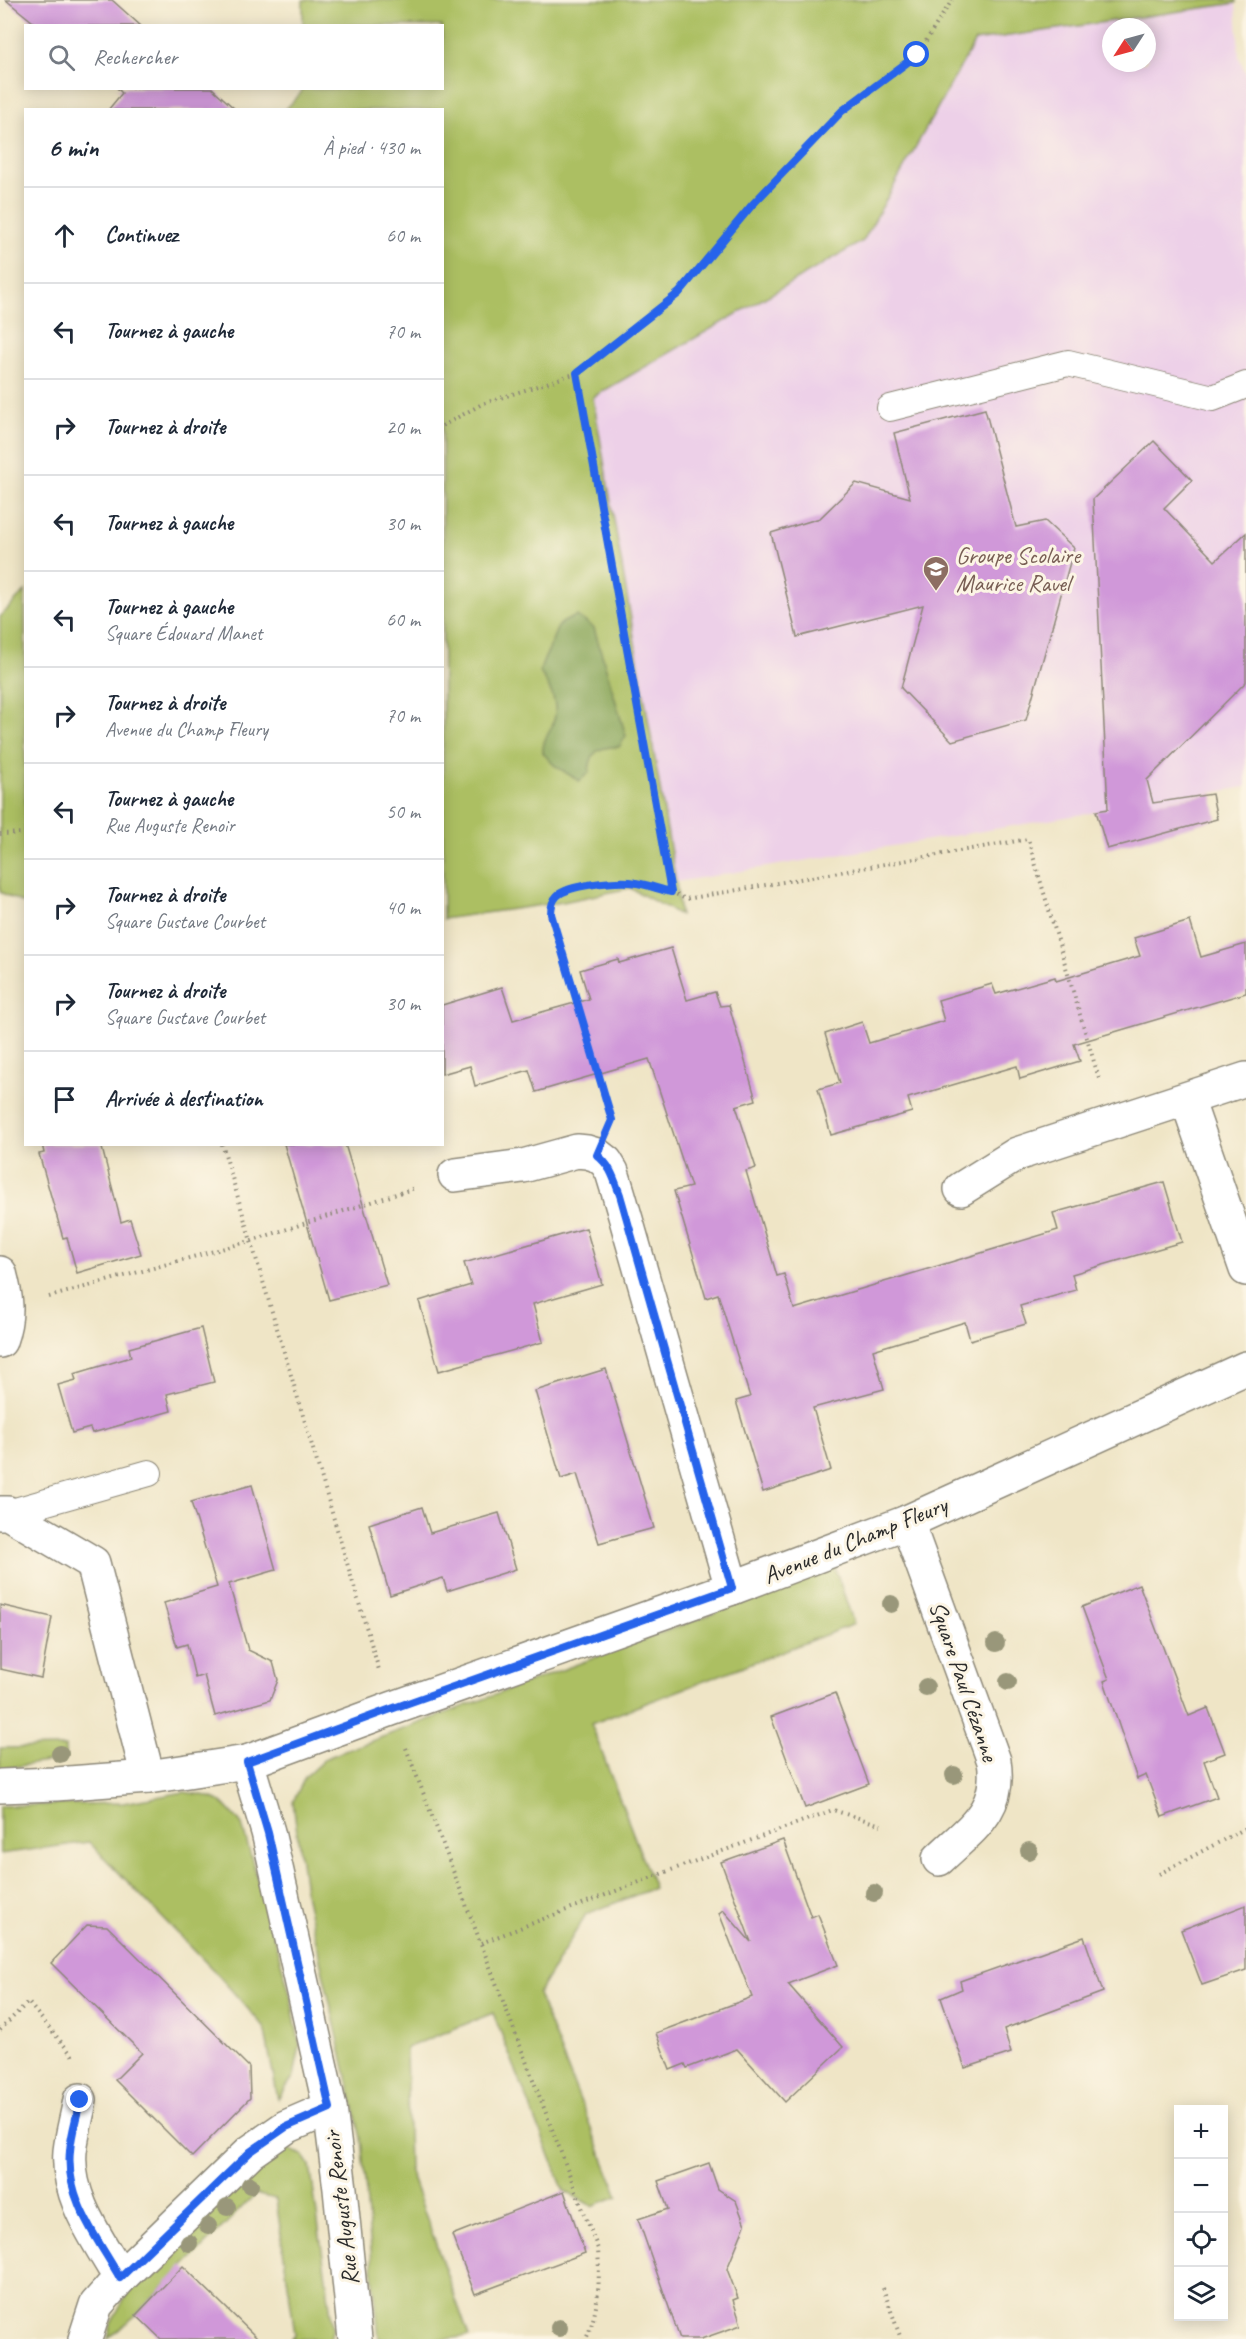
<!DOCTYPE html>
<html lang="fr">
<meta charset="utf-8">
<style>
body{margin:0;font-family:Caveat,sans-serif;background:#f2f2f3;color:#1f2937}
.controls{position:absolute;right:18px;bottom:18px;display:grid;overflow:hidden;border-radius:0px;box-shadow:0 3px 15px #0003}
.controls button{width:54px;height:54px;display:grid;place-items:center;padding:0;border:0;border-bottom:2px solid #e0e1e3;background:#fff;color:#1f2937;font:30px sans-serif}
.compass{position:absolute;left:1102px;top:18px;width:54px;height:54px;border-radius:50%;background:#fff;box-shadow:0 3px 15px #0003;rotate:234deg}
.stop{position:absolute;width:18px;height:18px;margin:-14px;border:4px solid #2563eb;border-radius:50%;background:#fff}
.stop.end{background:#2563eb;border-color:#fff;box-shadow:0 2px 6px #0008}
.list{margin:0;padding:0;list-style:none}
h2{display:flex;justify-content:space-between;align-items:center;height:78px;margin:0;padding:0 24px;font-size:26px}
h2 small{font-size:20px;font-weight:400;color:#747a83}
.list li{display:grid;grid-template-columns:39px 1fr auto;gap:18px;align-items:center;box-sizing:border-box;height:96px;padding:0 24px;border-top:2px solid #e0e1e3}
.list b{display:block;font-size:22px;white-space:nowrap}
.list p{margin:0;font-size:20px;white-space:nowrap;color:#747a83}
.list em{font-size:20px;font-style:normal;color:#747a83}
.icon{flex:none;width:33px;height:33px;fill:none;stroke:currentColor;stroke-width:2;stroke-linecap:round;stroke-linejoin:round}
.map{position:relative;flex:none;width:1246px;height:2339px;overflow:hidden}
.search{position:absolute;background:#fff;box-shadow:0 3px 15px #0003;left:24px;top:24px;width:420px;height:66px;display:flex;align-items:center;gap:15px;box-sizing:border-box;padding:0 21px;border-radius:0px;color:#747a83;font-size:22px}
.panel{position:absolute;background:#fff;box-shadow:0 3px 15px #0003;left:24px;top:108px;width:420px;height:1038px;border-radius:0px}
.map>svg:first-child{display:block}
</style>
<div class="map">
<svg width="1246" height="2339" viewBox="0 0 1246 2339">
<rect width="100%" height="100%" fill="#fcf5e5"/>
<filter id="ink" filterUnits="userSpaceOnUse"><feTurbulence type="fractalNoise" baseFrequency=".0167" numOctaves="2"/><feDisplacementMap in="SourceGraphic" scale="12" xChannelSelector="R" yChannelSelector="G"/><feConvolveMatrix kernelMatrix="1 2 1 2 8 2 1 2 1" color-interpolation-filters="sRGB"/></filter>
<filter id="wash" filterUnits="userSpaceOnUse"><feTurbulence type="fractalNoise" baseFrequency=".008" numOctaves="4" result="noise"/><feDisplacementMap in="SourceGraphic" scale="24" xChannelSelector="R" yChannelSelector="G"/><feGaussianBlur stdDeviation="1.35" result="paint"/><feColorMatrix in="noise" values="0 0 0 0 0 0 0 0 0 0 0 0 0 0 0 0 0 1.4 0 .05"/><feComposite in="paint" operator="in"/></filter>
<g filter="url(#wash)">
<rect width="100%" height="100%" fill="#efe5c6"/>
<!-- built -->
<path fill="#edd0e8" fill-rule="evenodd" d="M1236,3L1239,57L1246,74V787L676,882L593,397L863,241L975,41ZM1111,27H1147V63H1111Z"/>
<!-- green -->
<g fill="#acbf62" stroke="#6c7546" stroke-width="1.5">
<polygon points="303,0 1236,0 1236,3 975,41 863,241 593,397 676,882 680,915 630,888 563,902 443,919 442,110 285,110 301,93 302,89 442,88 442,26 303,25"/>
<polygon points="25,591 25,904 0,892 0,617"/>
<polygon points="835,1568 854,1624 591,1724 654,1888 586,1914 538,1994 618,2196 592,2206 564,2191 493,2013 406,2048 409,2169 469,2336 447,2339 379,2339 361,2138 306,1898 293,1802 305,1777 326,1758"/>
<polygon points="65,1747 65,1759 0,1769 0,1748"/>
<path d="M184,1792C217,1797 222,1798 242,1825L290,1994L300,2046L294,2076L278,2099L264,2027L218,1975L89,1842L0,1854V1806L123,1803Z"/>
<polygon points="284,2147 304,2156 310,2165 333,2328 330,2339 291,2339 295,2334 276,2199 255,2194 136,2315 108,2339 111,2324 126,2296 144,2273 253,2165"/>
</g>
<!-- forest -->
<path fill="#89a658" stroke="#5a6842" stroke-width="1.5" d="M577,616L594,628L626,736L619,747C598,746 590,752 589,773L579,781L554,765L543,753C543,738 547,738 552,726C561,706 550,688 540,672C542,661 548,653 551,644C558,625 556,624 577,616Z"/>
<g id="blocks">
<!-- building -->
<g fill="#d098d9">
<polygon points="6,0 112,0 141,26 38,26"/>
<polygon points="117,88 212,88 236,110 108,110 122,93"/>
<polygon points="985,409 1016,527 1045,521 1074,548 1026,720 952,741 901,688 923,605 797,637 771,533 820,518 856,483 910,498 894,433"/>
<polygon points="1154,441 1192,480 1164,508 1215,561 1246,533 1246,682 1147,780 1153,803 1212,794 1217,819 1107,849 1096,811 1108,809 1093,499"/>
<polygon points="1190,921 1201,957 1246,944 1246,993 1074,1044 1080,1061 1020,1079 1017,1066 908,1098 912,1112 831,1135 818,1089 840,1083 825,1034 862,1022 869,1043 944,1021 938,1000 992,984 996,994 1055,977 1056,981 1140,956 1134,938"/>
<polygon points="671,948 687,1000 715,992 720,1006 729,1005 756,1100 736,1106 756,1168 746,1171 777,1276 784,1274 794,1309 1058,1230 1053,1213 1164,1182 1182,1242 1072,1274 1076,1290 1020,1306 1026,1324 970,1340 965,1322 873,1350 884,1389 813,1408 831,1470 763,1492 736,1401 750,1397 718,1294 706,1298 674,1191 691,1187 649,1059 536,1092 529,1070 475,1086 470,1066 442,1074 442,1005 502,987 513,1020 589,999 580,970 618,959 619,963"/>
<polygon points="42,1144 101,1144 121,1222 130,1219 141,1254 77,1273 67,1237 63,1238 39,1154 44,1153"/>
<polygon points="284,1144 345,1144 387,1285 329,1300"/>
<polygon points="586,1228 602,1284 533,1304 543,1342 439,1371 419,1301 471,1285 464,1263"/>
<polygon points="201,1328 214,1382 167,1394 171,1411 92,1433 90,1428 72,1433 58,1385 76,1380 74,1374 131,1357 129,1348"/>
<polygon points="606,1369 654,1528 599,1543 577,1474 561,1479 535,1391"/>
<polygon points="252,1485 276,1570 229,1584 248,1650 273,1662 278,1680 270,1700 215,1716 204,1675 195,1678 187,1644 177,1647 164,1603 217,1587 191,1502"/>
<polygon points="422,1507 430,1533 499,1513 516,1569 447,1591 443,1578 390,1595 369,1524"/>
<polygon points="1139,1584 1189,1716 1208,1708 1225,1753 1204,1761 1217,1797 1162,1817 1146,1775 1137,1779 1104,1681 1109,1679 1082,1607"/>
<polygon points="0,1605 52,1617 41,1678 0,1669"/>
<polygon points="835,1693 869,1784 805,1808 771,1717"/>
<polygon points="783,1840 811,1917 818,1914 838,1965 788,1984 843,2047 785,2102 737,2049 687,2068 685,2064 670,2070 656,2033 752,1997 719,1913 723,1910 751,1942 721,1862"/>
<polygon points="1246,1905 1246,1970 1202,1985 1181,1930"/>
<polygon points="87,1925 107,1926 249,2067 250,2098 192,2157 115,2080 142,2053 51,1963"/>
<polygon points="1084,1937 1103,1992 1004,2029 1011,2053 965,2068 941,1998 962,1989 960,1981"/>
<polygon points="709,2163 718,2189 736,2201 745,2225 727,2269 738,2298 733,2300 741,2325 701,2339 680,2339 638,2219 668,2209 658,2181"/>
<polygon points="564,2191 585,2253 475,2294 452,2235"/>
<polygon points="183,2266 258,2339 161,2339 136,2315"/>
</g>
</g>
</g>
<g filter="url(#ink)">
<use href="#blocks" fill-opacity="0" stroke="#8d8878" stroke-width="1.5"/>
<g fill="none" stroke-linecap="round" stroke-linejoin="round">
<!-- lane casing -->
<g stroke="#8d8878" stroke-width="28">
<g id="lane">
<polyline points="890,408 1068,363 1213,398 1246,385"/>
<polyline points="8,1513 149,1473"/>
</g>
</g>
<!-- street casing -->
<g stroke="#8d8878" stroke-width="36">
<g id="street">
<polyline points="1187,1099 1246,1269"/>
<polyline points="455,1175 523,1166 577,1151 587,1152 597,1155 606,1162 612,1172 619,1195 732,1588"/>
<polyline points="961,1189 1017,1154 1246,1079"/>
<path d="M0,1273C7,1299 9,1315 0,1341"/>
<polyline points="0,1513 8,1513 93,1563 148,1777"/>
<path d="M907,1522L994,1761C1002,1811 971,1828 939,1859"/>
<polyline points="247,1762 268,1832 330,2108 340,2189 355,2339"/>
<polyline points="0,1786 56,1784 148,1777 247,1762 391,1709 732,1588 907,1522 1246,1368"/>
<path d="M80,2100C77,2117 72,2134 70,2151C66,2198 98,2239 120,2278L96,2305L85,2339"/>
<polyline points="120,2278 250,2152 286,2127 330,2108"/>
</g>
</g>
<!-- path -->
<g stroke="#8d8878" stroke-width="4" stroke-dasharray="1.5 4.5" stroke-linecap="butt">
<path d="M577,373L671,892C658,888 643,883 630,882C613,881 568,885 557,896C552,901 551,907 551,914L611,1116"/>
<polyline points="442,426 482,404 577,373 679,293 752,205 842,111 917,55 952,0"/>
<polyline points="0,834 26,833"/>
<polyline points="671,892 686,899 1028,839 1100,1082"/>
<polyline points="222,1144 379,1670"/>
<polyline points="49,1297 250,1241 415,1188"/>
<path d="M406,1748L598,2249C600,2281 599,2310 586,2339"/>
<polyline points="1159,1874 1246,1828"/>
<polyline points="481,1943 647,1879 833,1810 881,1825"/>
<polyline points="0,2030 28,2002 72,2055 73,2060"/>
<polyline points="883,2288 901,2339"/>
</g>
<!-- lane -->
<use href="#lane" stroke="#fff" stroke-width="26"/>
<!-- street -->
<use href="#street" stroke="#fff" stroke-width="33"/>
</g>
<!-- trees -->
<g fill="#99977a">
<circle cx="891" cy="1604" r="9"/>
<circle cx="996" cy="1643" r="9"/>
<circle cx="1008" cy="1682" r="9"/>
<circle cx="926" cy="1687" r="9"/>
<circle cx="60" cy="1754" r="9"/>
<circle cx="954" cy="1775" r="9"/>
<circle cx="1029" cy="1851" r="9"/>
<circle cx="874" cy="1893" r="9"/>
<circle cx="250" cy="2185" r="9"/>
<circle cx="227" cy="2207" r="9"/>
<circle cx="208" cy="2226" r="9"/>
<circle cx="189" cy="2243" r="9"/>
<circle cx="559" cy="2328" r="9"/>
</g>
</g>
<g fill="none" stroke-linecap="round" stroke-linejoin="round" filter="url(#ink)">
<!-- route -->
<path stroke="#2563eb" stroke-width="8" d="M80,2100C77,2117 71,2134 70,2151C65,2198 98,2239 120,2278L250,2152L286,2127L330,2108L268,1833L247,1762L391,1709L732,1588L620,1195C614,1179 611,1166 597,1155L612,1120L551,914C551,907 552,901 557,896C568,885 613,881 630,882C643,883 658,889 671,892L577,373L679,293L752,205L842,111L917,55"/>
</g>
<!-- icons -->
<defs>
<g id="school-pin" transform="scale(1.35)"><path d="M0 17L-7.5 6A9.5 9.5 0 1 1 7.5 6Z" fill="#8d6e63" stroke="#fcf5e5"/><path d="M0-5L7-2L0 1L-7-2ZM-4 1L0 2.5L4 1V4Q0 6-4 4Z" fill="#fff"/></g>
</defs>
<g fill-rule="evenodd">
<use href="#school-pin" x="936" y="569"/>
</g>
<g text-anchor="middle" stroke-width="6" stroke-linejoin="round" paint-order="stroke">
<!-- education labels -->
<g font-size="24" fill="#785e54" stroke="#fcf5e5" text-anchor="start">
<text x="956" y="563">Groupe Scolaire<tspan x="956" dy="28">Maurice Ravel</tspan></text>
</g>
<!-- street labels -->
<g font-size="24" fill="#2b2b2b" stroke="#fcf5e5">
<text transform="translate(855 1540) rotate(-22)" y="8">Avenue du Champ Fleury</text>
<text transform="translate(964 1681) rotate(71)" y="8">Square Paul Cézanne</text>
<text transform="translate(341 2208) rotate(-97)" y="8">Rue Auguste Renoir</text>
</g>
</g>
</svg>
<div class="controls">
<button>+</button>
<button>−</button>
<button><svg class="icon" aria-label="locate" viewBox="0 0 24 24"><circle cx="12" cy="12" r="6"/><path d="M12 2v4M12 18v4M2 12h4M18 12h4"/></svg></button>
<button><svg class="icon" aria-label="layers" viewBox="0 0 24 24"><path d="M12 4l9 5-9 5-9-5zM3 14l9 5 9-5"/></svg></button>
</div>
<svg class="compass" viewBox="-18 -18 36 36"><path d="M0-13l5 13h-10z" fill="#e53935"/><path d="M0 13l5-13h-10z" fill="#747a83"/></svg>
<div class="stop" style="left:917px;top:55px"></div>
<div class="stop end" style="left:80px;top:2100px"></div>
<div class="search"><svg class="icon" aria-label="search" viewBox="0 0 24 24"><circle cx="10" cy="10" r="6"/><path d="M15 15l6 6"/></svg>Rechercher</div>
<section class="panel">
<h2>6 min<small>À pied · 430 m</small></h2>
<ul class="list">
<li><svg class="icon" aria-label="ahead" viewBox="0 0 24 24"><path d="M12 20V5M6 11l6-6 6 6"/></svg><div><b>Continuez</b></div><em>60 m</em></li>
<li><svg class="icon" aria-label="left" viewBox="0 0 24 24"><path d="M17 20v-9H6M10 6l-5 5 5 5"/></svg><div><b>Tournez à gauche</b></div><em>70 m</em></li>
<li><svg class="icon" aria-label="right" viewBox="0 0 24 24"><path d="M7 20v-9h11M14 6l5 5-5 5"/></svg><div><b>Tournez à droite</b></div><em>20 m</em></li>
<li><svg class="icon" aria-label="left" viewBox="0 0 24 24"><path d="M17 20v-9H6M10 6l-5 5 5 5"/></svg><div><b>Tournez à gauche</b></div><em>30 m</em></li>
<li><svg class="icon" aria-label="left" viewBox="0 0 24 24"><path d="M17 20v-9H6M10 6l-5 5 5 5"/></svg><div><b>Tournez à gauche</b><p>Square Édouard Manet</p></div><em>60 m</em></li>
<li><svg class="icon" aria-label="right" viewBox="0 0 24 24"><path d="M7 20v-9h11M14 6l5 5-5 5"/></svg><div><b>Tournez à droite</b><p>Avenue du Champ Fleury</p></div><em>70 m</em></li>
<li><svg class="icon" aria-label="left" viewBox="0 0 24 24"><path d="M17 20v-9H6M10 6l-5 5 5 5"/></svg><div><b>Tournez à gauche</b><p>Rue Auguste Renoir</p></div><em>50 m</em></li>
<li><svg class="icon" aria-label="right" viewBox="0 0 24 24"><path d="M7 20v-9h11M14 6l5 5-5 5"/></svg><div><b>Tournez à droite</b><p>Square Gustave Courbet</p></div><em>40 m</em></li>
<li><svg class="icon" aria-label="right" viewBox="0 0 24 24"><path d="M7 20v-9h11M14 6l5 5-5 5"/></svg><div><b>Tournez à droite</b><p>Square Gustave Courbet</p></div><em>30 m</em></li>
<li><svg class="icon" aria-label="arrive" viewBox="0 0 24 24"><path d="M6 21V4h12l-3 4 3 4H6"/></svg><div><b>Arrivée à destination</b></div></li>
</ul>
</section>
</div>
